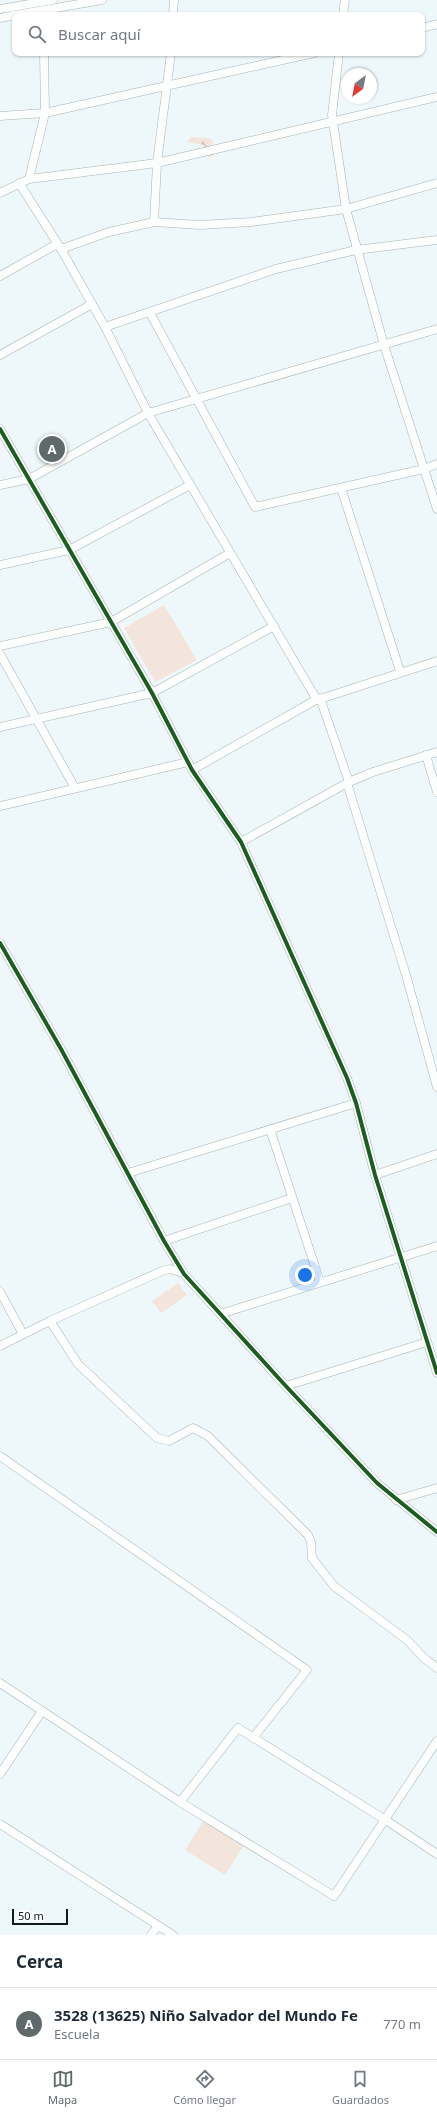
<!DOCTYPE html>
<html lang="es">
<meta charset="utf-8">
<style>
body{margin:0;font-family:"Noto Sans",sans-serif;background:#f6f6f7;color:#1f2937}
.compass{position:absolute;left:341px;top:68px;width:36px;height:36px;border-radius:50%;background:#fff;box-shadow:0 1px 3px #0004;rotate:212deg}
.scale{position:absolute;left:12px;bottom:10px;width:56px;box-sizing:border-box;padding-left:4px;border:2px solid #121c1d;border-top:0;font-size:11px;line-height:14px;white-space:nowrap;color:#121c1d;-webkit-text-stroke:3px #fff;paint-order:stroke}
.you{position:absolute;left:305px;top:1275px;width:14px;height:14px;margin:-10px;border:3px solid #fff;border-radius:50%;background:#1a73e8;box-shadow:0 0 0 6px #1a73e833}
.badge{display:grid;place-items:center;width:26px;height:26px;border-radius:50%;background:#5f696a;color:#fff;font-size:13px;font-weight:700}
.pin{position:absolute;translate:-50% -50%;border:2px solid #fff;box-shadow:0 1px 4px #0006}
.list{margin:0;padding:0;list-style:none}
h2{display:flex;justify-content:space-between;align-items:center;height:52px;margin:0;padding:0 16px;font-size:17px}
h2 small{font-size:13px;font-weight:400;color:#747a83}
.list li{display:grid;grid-template-columns:26px 1fr auto;gap:12px;align-items:center;box-sizing:border-box;height:72px;padding:0 16px;border-top:1px solid #e0e1e3}
.list b{display:block;font-size:15px;white-space:nowrap}
.list p{margin:0;font-size:13px;white-space:nowrap;color:#747a83}
.list em{font-size:13px;font-style:normal;color:#747a83}
.icon{flex:none;width:22px;height:22px;fill:none;stroke:currentColor;stroke-width:2;stroke-linecap:round;stroke-linejoin:round}
.map{position:relative;flex:none;width:437px;height:1935px;overflow:hidden}
.search{position:absolute;background:#fff;box-shadow:0 1px 3px #0004;left:12px;right:12px;top:12px;height:44px;display:flex;align-items:center;gap:10px;box-sizing:border-box;padding:0 14px;border-radius:8px;color:#747a83;font-size:15px}
.sheet{height:124px;background:#fff}
nav{display:flex;justify-content:space-around;align-items:center;box-sizing:border-box;height:56px;border-top:1px solid #e0e1e3;background:#fff;font-size:11px;color:#747a83}
nav a{display:grid;justify-items:center;gap:2px}
nav .on{color:#5f696a}
.map>svg:first-child{display:block}
</style>
<div class="map">
<svg width="437" height="1935" viewBox="0 0 437 1935">
<defs>
<pattern id="forest-firs" width="22" height="20" patternUnits="userSpaceOnUse"><rect width="22" height="20" fill="#f3e4dc"/><path d="M5 1l3.5 6h-7zM16 11l3.5 6h-7z" fill="#cfc3bc"/></pattern>
</defs>
<rect width="100%" height="100%" fill="#eef8fa"/>
<!-- forest -->
<polygon fill="url(#forest-firs)" points="191,137 208,138 213,141 212,147 219,151 208,158 204,145 187,142"/>
<!-- pitch -->
<g fill="#f3e4dc">
<polygon points="164,605 197,660 155,682 124,628"/>
<polygon points="178,1283 187,1295 161,1313 152,1301"/>
<polygon points="204,1820 244,1845 225,1875 185,1850"/>
</g>
<g fill="none" stroke-linecap="round" stroke-linejoin="round">
<!-- street casing -->
<g stroke="#a8b2b4" stroke-width="9">
<g id="street">
<polyline points="0,9 53,0"/>
<polyline points="15,15 102,0"/>
<polyline points="173,15 174,0"/>
<polyline points="343,15 345,0"/>
<polyline points="0,18 15,15"/>
<polyline points="422,28 437,24"/>
<polyline points="339,53 332,115 346,209 384,345 437,509"/>
<polyline points="0,116 45,113 314,53"/>
<polyline points="29,179 45,113 44,53"/>
<polyline points="19,183 61,249 105,327 148,413 317,700"/>
<polyline points="0,193 29,179 157,163 437,97"/>
<polyline points="154,222 157,163 171,53"/>
<polyline points="61,249 109,232 154,222 200,225 251,222 346,209 437,183"/>
<polyline points="0,276 57,244"/>
<polyline points="150,313 255,507 424,469 437,464"/>
<polyline points="105,327 276,269 356,250 437,240"/>
<polyline points="0,355 92,304"/>
<polyline points="0,429 152,693 192,770 241,842 347,1078 356,1103 375,1175 437,1373"/>
<polyline points="0,485 29,479 148,413 437,329"/>
<polyline points="341,488 400,671"/>
<polyline points="0,565 69,550 190,485"/>
<polyline points="0,646 111,622 230,553"/>
<polyline points="0,654 75,788"/>
<polyline points="320,698 349,782"/>
<polyline points="0,727 152,693 274,626"/>
<polyline points="426,755 437,792"/>
<polyline points="192,770 314,701 437,661"/>
<polyline points="347,783 406,975 437,1087"/>
<polyline points="0,806 188,762"/>
<polyline points="241,842 349,782 373,772 437,752"/>
<polyline points="0,943 61,1049 164,1241 184,1274 283,1383 377,1483 437,1532"/>
<polyline points="270,1129 320,1282"/>
<polyline points="128,1173 356,1103"/>
<polyline points="375,1175 437,1154"/>
<polyline points="164,1241 292,1198"/>
<polyline points="0,1292 23,1334"/>
<polyline points="220,1314 437,1246"/>
<polyline points="50,1321 78,1364 157,1438 169,1441 193,1428 208,1436 308,1535 311,1542 312,1558 334,1586 407,1640 424,1658 437,1668"/>
<polyline points="0,1346 50,1321 162,1271 170,1269 183,1273"/>
<polyline points="286,1386 427,1342"/>
<polyline points="0,1456 307,1670 253,1738"/>
<polyline points="396,1500 437,1488"/>
<polyline points="0,1683 180,1802 334,1896 437,1741"/>
<polyline points="0,1774 42,1711"/>
<polyline points="180,1802 238,1728 384,1819 437,1854"/>
<polyline points="0,1824 173,1935"/>
<polyline points="151,1935 158,1926"/>
</g>
</g>
<!-- street -->
<use href="#street" stroke="#fcfefe" stroke-width="8"/>
<!-- cycleway casing -->
<g stroke="#fff" stroke-width="6">
<g id="cycleway">
<polyline points="0,429 152,693 192,770 241,842 347,1078 356,1103 375,1175 437,1373"/>
<polyline points="0,943 61,1049 164,1241 184,1274 283,1383 377,1483 437,1532"/>
</g>
</g>
<!-- cycleway -->
<use href="#cycleway" stroke="#1b5e20" stroke-width="4"/>
</g>
</svg>
<svg class="compass" viewBox="-18 -18 36 36"><path d="M0-13l5 13h-10z" fill="#e53935"/><path d="M0 13l5-13h-10z" fill="#747a83"/></svg>
<div class="scale">50 m</div>
<div class="you"></div>
<div class="pin badge" style="left:52px;top:449px">A</div>
<div class="search"><svg class="icon" aria-label="search" viewBox="0 0 24 24"><circle cx="10" cy="10" r="6"/><path d="M15 15l6 6"/></svg>Buscar aquí</div>
</div>
<section class="sheet">
<h2>Cerca<small></small></h2>
<ul class="list">
<li><span class="badge">A</span><div><b>3528 (13625) Niño Salvador del Mundo Fe</b><p>Escuela</p></div><em>770 m</em></li>
</ul>
</section>
<nav>
<a class="on"><svg class="icon" aria-label="map" viewBox="0 0 24 24"><path d="M3 6l6-2 6 2 6-2v14l-6 2-6-2-6 2zM9 4v14M15 6v14"/></svg>Mapa</a>
<a><svg class="icon" aria-label="directions" viewBox="0 0 24 24"><path d="M12 3l9 9-9 9-9-9zM9 14v-3h6M13 9l2 2-2 2"/></svg>Cómo llegar</a>
<a><svg class="icon" aria-label="saved" viewBox="0 0 24 24"><path d="M7 4h10v16l-5-4-5 4z"/></svg>Guardados</a>
</nav>
